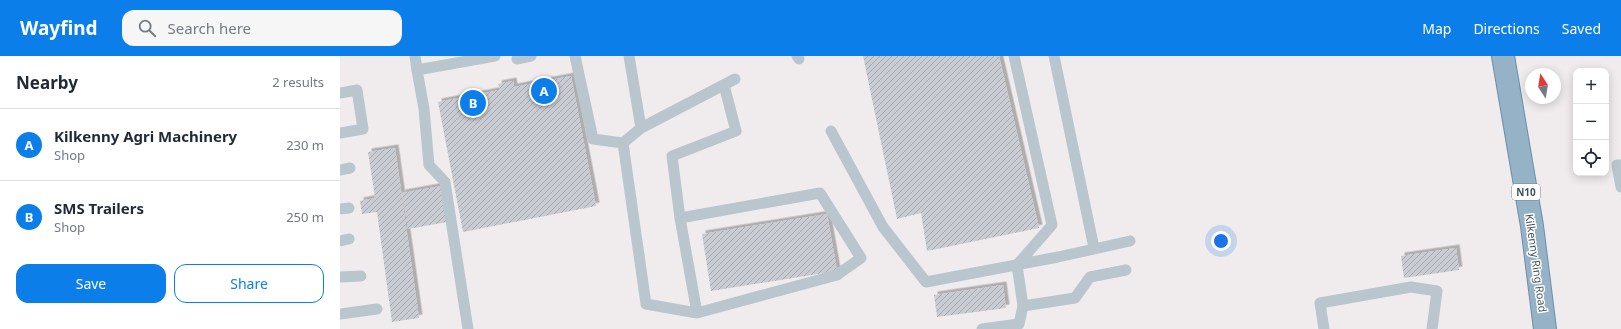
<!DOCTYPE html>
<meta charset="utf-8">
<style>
body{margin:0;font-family:"Noto Sans",sans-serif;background:#f6f6f7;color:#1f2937}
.controls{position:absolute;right:12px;top:12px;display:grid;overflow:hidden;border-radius:8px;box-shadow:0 2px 10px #0003}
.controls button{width:36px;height:36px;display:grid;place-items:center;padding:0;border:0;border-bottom:1px solid #e0e1e3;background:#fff;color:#1f2937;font:20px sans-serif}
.compass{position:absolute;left:1185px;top:12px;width:36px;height:36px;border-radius:50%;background:#fff;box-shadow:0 2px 10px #0003;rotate:348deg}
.you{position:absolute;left:881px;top:185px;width:14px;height:14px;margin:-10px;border:3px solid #fff;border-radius:50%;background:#1a73e8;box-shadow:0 0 0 6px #1a73e833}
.badge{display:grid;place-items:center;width:26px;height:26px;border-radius:50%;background:#0c7eea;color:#fff;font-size:13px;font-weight:700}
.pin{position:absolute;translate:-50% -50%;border:2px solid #fff;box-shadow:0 1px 4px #0006}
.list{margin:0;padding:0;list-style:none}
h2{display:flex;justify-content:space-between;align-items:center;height:52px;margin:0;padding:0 16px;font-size:17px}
h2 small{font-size:13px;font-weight:400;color:#747a83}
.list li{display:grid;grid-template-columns:26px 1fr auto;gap:12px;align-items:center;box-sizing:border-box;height:72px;padding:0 16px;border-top:1px solid #e0e1e3}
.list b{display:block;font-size:15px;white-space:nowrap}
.list p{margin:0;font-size:13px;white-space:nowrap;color:#747a83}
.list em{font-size:13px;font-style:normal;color:#747a83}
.actions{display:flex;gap:8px;padding:12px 16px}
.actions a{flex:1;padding:9px 0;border:1px solid #0c7eea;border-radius:12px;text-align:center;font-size:14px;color:#0c7eea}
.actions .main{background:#0c7eea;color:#fff}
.icon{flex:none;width:22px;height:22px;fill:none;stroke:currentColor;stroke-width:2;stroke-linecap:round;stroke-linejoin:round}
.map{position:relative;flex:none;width:1281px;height:273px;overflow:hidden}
header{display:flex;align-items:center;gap:24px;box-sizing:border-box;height:56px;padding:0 20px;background:#0c7eea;color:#fff}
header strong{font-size:19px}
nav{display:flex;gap:22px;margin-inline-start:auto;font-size:14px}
.search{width:280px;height:36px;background:#f6f6f7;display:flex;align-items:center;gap:10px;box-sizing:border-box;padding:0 14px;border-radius:12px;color:#747a83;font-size:15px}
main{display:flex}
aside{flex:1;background:#fff}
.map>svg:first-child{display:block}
</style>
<header>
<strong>Wayfind</strong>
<div class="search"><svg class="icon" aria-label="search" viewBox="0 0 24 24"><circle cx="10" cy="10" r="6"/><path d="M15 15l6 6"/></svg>Search here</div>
<nav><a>Map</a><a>Directions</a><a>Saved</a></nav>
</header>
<main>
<aside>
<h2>Nearby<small>2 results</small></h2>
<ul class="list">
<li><span class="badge">A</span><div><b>Kilkenny Agri Machinery</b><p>Shop</p></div><em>230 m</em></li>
<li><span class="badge">B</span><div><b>SMS Trailers</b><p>Shop</p></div><em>250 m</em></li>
</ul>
<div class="actions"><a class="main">Save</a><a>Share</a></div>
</aside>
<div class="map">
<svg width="1281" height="273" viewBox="0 0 1281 273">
<defs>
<pattern id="building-hatch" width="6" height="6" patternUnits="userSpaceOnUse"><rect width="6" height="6" fill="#c9ccd2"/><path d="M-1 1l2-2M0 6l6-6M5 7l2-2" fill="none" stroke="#a5a8ad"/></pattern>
<filter id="shadow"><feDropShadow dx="3.5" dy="-3.5" stdDeviation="0" flood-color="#0004"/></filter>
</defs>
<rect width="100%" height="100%" fill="#f0eced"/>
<!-- building -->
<g fill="url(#building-hatch)" filter="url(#shadow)">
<polygon points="523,0 659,0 699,172 587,195 581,157 557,163"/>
<polygon points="231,20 256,150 123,176 98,46 160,34 158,28 173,25 174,31"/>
<polygon points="55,92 79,262 52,266 37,156 22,158 20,145 35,142 28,96"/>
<polygon points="101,130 107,166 68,173 62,137"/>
<polygon points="487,158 497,215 371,235 362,178"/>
<polygon points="1116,192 1119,214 1064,222 1061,200"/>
<polygon points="663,229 666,252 597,261 594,239"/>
</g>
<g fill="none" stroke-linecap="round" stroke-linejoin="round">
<!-- trunk casing -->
<g stroke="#6b8fac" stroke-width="24">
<polyline id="trunk" points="1163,0 1192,170 1205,273"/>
</g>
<!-- service -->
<g stroke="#bac6cd" stroke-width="11">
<polyline points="75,0 77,14 155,0"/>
<polyline points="235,0 253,83 283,87 306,248 357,257 497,219 521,202 480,137 340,162 357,257"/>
<polyline points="457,0 459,3"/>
<polyline points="674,0 712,169 677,209 683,250 735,242 750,221 786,214"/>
<polyline points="714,0 754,192"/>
<polyline points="177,3 191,0"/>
<polyline points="77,14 84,53 89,109 105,126 128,273"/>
<polyline points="0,37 17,34 23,73 0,77"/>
<polyline points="301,72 395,23"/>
<polyline points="491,75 543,171 586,226 718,201 790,185"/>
<polyline points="283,87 301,72 289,0"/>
<polyline points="1281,109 1277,109 1281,131"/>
<polyline points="0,114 10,112"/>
<polyline points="0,153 9,152"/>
<polyline points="340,162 332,100 396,75 384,29"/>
<polyline points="0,185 9,183"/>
<polyline points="0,221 21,220"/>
<polyline points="0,258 37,253"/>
<polyline points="642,273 679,268 683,250"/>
<polyline points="984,273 980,247 1071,231 1097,235 1092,273"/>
</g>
<!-- trunk -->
<use href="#trunk" stroke="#95b2c7" stroke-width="22"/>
</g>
<g text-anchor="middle" stroke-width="3" stroke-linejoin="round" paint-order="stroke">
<!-- shield labels -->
<rect fill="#fff" stroke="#7c868c" stroke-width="1" x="1172" y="128" width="28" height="16" rx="3"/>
<g font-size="10" font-weight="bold" fill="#44525b">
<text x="1186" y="140">N10</text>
</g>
<!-- street labels -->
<g font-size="11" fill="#44525b" stroke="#fff">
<text transform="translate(1196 207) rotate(82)" y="4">Kilkenny Ring Road</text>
</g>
</g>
</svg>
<div class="controls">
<button>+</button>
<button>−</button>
<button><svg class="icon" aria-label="locate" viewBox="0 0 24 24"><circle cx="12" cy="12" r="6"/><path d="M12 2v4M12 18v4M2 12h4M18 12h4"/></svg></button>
</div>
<svg class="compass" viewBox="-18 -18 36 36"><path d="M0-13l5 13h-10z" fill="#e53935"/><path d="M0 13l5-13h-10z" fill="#747a83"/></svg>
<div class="you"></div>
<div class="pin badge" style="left:204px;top:35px">A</div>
<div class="pin badge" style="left:133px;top:47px">B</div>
</div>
</main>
